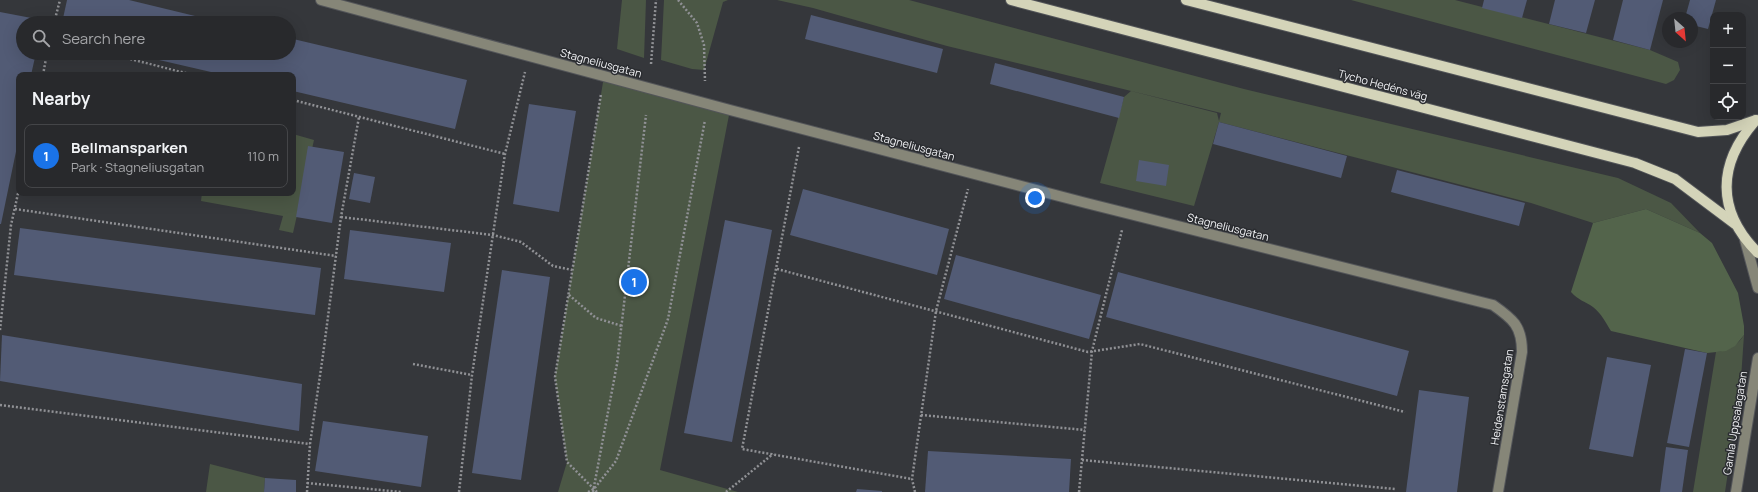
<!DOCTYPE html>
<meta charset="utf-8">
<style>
body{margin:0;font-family:Manrope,sans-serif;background:#303134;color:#f1f3f6}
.controls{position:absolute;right:12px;top:12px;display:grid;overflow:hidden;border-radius:8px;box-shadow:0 4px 16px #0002}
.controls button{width:36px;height:36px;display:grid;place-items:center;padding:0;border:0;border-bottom:1px solid #444548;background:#28292c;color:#f1f3f6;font:20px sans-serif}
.compass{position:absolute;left:1662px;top:12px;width:36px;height:36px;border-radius:50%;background:#28292c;box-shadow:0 4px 16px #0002;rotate:153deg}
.you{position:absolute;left:1035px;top:198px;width:14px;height:14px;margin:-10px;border:3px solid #fff;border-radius:50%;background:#1a73e8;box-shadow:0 0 0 6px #1a73e833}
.badge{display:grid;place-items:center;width:26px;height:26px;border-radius:50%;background:#1a73e8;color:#fff;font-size:13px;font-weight:700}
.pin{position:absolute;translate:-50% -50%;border:2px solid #fff;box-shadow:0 1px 4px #0006}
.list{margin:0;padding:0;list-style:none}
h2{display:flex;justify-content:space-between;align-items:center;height:52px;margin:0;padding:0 16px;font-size:17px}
h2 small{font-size:13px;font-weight:400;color:#a5a6a9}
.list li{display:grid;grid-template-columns:26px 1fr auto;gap:12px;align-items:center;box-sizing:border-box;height:64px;margin:0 8px 8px;padding:0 8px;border:1px solid #444548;border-radius:8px}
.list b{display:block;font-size:15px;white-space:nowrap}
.list p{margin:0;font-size:13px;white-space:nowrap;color:#a5a6a9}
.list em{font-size:13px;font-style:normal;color:#a5a6a9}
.icon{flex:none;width:22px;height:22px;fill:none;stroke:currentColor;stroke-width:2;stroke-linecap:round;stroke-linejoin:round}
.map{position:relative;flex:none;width:1758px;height:492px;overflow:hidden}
.search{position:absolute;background:#28292c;box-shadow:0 4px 16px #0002;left:16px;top:16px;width:280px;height:44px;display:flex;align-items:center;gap:10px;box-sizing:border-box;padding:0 14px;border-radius:22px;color:#a5a6a9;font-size:15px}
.panel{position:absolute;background:#28292c;box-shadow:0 4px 16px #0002;left:16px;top:72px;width:280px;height:124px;border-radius:8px}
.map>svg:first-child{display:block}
</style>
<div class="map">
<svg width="1758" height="492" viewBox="0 0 1758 492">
<rect width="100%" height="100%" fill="#35373b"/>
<!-- green -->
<g fill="#4b5745">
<polygon points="622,0 646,0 644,58 617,49"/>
<polygon points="664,0 728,0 723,2 704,70 692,69 661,60"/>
<polygon points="777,0 909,0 1244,89 1618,178 1671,203 1700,233 1646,209 1593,223 1531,203 1219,122 1194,206 1100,183 1124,97 1131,91 1217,113 1219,121 1221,113 947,46 813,8"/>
<polygon points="1351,0 1455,0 1650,50 1678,62 1680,70 1674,80 1666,84"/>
<polygon points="604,76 730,110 660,470 738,492 558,492 567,462 555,377"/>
<polygon points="293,134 314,140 293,233 279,230 283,216 201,201 202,193 293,193"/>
<path d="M1744,335L1740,393L1725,492H1693L1716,352C1728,351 1738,345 1744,335Z"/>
<polygon points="210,464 265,478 264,492 206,492"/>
</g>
<!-- forest -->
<path fill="#53644b" d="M1646,209L1700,233L1712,243L1738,293L1744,326V335L1735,346L1726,351L1707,353L1611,331C1606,323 1601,313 1593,307C1585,301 1579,301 1571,292L1593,223Z"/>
<!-- building -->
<g fill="#525b75">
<polygon points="67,0 129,0 224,23 62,23"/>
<polygon points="1484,0 1527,0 1522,18 1482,8"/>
<polygon points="1555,0 1595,0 1586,33 1549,24"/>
<polygon points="1623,0 1663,0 1650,50 1613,40"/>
<polygon points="1690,0 1716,0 1708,29 1692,25 1692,18 1685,18"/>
<polygon points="0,12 42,20 42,23 23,23 23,53 36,53 31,75 19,75 19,137 1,224 0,224"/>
<polygon points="811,15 943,49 937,73 805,39"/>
<polygon points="289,38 467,80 455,129 293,91 293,75 224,75 133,54 289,53"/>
<polygon points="995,63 1124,97 1119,118 990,84"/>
<polygon points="529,104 576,111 559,212 513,204"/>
<polygon points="1219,122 1347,156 1341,178 1213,144"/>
<polygon points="308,146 344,152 332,223 296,217"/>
<polygon points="1139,160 1169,165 1166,186 1136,181"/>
<polygon points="1397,170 1525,203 1519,226 1391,192"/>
<polygon points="354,173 375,177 370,203 349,199"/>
<polygon points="803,189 949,229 937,275 790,235"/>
<polygon points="725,220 772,230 732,442 684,433"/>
<polygon points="20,228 321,268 315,315 14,275"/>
<polygon points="350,230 451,243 444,292 344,279"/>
<polygon points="956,255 1101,295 1089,339 944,299"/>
<polygon points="502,270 550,277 521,480 472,473"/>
<polygon points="1118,272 1409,351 1397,396 1106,317"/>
<polygon points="2,335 302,384 299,431 0,381"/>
<polygon points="1685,349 1707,353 1689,447 1667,443"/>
<polygon points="1607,357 1651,365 1633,457 1589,449"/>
<polygon points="1419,390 1469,397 1457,492 1406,492"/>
<polygon points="323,421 428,436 421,487 315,471"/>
<polygon points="1666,447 1688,450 1682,492 1660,492"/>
<polygon points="928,451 1071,459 1069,492 925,492"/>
<polygon points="265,478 296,480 296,492 264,492"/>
<polygon points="857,489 882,491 882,492 856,492"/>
</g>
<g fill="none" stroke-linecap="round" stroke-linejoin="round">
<!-- minor casing -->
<g stroke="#535559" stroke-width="12">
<g id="minor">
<path d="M321,0L730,110L1086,203L1493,305C1513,319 1522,326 1522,352L1498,492"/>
<polyline points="1745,240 1758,288"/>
<polyline points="1736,492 1758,358"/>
</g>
</g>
<!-- major casing -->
<g stroke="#535559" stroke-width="12">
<g id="major">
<polyline points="1011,0 1635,163 1675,179 1735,224"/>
<polyline points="1186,0 1698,132 1727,130 1756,120"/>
<path d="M1756,120C1717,164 1716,211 1758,253"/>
</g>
</g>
<!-- path -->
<g stroke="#909195" stroke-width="2.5" stroke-dasharray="2 2" stroke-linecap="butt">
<polyline points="678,0 697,23 704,45 705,81"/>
<polyline points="54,23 60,0"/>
<polyline points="107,53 193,75"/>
<polyline points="651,64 656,0"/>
<polyline points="43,75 47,53"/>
<polyline points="293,100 505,154"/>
<polyline points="799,147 742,449 912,479"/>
<polyline points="15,209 336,256"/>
<polyline points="341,217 493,235 521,242 553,266 572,270"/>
<polyline points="777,269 1088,352 1140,344 1405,412"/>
<polyline points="569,295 596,318 622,326"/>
<polyline points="0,330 11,225 19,189"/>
<polyline points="413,364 472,375"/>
<polyline points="0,405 310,444"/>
<polyline points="921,415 1085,430"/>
<polyline points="1082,460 1395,489"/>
<polyline points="307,483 401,492"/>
<polyline points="307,492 310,444 323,355 341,217 359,117"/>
<polyline points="459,492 472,375 505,154 525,72"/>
<polyline points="588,492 594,489 616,461 668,319 705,120"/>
<polyline points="593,492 617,364 646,115"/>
<polyline points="597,492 567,462 555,377 601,94"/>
<polyline points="726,492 773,454"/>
<polyline points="915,492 912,479 936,311 968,189"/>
<polyline points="1079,492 1092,351 1122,230"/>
</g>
<!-- minor -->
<use href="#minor" stroke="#868678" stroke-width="10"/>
<!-- major -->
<use href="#major" stroke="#d4d4b9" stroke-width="10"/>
</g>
<g text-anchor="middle" stroke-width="3" stroke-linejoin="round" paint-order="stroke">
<!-- street labels -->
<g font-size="11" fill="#f1f2f5" stroke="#2b2d31">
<text transform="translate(601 63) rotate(15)" y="4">Stagneliusgatan</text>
<text transform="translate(1383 85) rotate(15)" y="4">Tycho Hedéns väg</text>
<text transform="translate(914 146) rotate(15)" y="4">Stagneliusgatan</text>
<text transform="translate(1228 227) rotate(14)" y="4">Stagneliusgatan</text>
<text transform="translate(1502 397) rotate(-81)" y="4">Heidenstamsgatan</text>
<text transform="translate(1735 423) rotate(-81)" y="4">Gamla Uppsalagatan</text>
</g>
</g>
</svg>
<div class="controls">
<button>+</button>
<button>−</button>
<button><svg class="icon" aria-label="locate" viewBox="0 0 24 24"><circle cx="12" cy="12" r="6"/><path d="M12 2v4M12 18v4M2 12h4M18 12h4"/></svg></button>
</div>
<svg class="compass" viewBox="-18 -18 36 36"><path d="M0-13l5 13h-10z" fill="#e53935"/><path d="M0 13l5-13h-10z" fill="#a5a6a9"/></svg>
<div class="you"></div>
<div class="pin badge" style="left:634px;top:282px">1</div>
<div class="search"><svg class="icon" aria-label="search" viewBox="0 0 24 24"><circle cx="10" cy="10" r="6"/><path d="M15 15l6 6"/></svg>Search here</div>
<section class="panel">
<h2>Nearby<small></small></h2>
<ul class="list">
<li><span class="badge">1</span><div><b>Bellmansparken</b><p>Park · Stagneliusgatan</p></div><em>110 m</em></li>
</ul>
</section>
</div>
